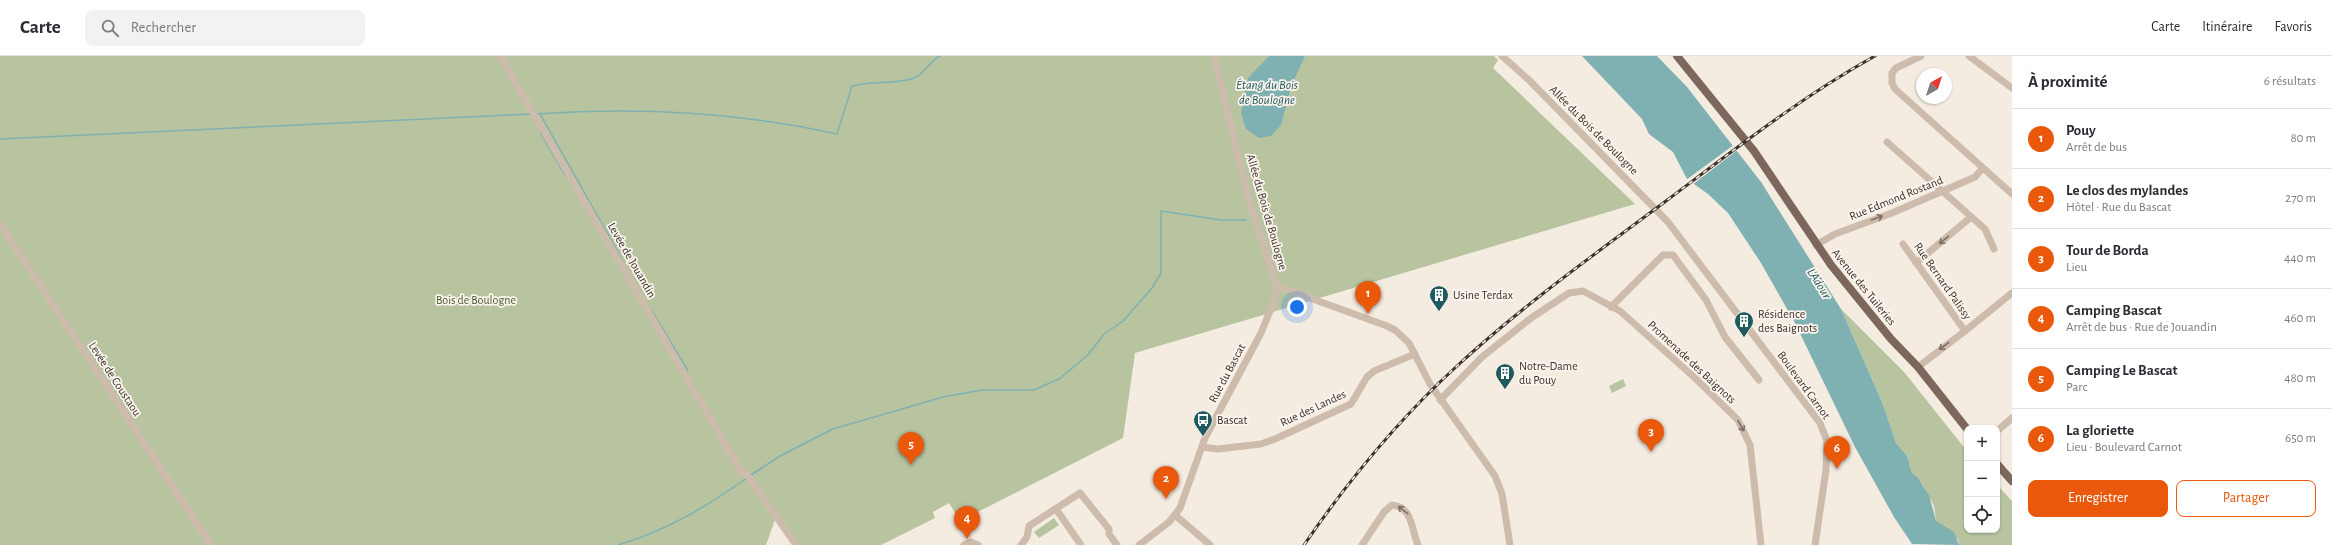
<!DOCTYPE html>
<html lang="fr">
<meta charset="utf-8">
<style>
body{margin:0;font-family:"Alegreya Sans",sans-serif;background:#f2f2f3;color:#2b2b33}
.controls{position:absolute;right:12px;bottom:12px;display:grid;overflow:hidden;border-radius:8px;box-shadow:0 1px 3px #0004}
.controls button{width:36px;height:36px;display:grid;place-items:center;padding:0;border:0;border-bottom:1px solid #e1e1e2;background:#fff;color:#2b2b33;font:20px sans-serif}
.compass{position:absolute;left:1916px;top:12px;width:36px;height:36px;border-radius:50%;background:#fff;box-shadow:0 1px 3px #0004;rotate:39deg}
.you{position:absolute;left:1297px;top:251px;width:14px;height:14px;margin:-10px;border:3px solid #fff;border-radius:50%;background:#1a73e8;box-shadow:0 0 0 6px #1a73e833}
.badge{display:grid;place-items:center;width:26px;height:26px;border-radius:50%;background:#ea580c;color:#fff;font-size:13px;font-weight:700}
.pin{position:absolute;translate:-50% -33px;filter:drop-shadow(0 1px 2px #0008)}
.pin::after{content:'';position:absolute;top:21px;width:14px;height:12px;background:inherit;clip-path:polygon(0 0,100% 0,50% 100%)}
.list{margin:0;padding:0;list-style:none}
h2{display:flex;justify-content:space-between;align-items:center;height:52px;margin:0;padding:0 16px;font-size:17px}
h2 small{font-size:13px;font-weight:400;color:#7c7c81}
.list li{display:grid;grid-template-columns:26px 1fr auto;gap:12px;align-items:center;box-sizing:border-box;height:60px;padding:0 16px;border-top:1px solid #e1e1e2}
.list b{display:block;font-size:15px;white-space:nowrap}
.list p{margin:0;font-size:13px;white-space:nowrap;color:#7c7c81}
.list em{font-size:13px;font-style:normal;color:#7c7c81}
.actions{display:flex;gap:8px;padding:12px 16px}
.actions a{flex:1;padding:9px 0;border:1px solid #ea580c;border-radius:8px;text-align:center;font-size:14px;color:#ea580c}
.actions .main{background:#ea580c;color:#fff}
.icon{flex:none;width:22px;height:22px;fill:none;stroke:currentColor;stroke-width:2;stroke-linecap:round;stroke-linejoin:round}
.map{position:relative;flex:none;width:2012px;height:489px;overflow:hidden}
header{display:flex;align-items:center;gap:24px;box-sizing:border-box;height:56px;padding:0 20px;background:#fff;border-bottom:1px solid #e1e1e2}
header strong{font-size:19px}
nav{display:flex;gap:22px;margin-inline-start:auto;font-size:14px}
.search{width:280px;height:36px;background:#f2f2f3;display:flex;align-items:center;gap:10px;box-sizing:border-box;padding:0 14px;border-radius:8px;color:#7c7c81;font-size:15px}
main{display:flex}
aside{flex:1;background:#fff}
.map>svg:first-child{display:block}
</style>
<header>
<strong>Carte</strong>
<div class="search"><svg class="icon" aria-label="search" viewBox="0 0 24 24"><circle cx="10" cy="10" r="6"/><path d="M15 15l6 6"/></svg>Rechercher</div>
<nav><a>Carte</a><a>Itinéraire</a><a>Favoris</a></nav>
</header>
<main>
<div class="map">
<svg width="2012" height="489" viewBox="0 0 2012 489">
<rect width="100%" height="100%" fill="#f4ebe1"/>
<!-- green -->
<g fill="#b8c4a0">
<polygon points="0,0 1494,0 1498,4 1493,12 1635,148 1135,297 1123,382 960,465 949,447 933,456 935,462 881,489 799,489 777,458 766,489 0,489"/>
<polygon points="1841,253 1904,316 1967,395 1967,474 1997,474 1997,429 2012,445 2012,489 1959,489 1958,484 1936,465 1934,450 1923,429 1912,417 1907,400 1896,387 1882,346"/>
<polygon points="1623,323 1626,330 1612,337 1609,330"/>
<polygon points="1054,462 1059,469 1039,482 1034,476"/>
</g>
<!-- water -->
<g fill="#7fb0b2">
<polygon points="1269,0 1305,0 1291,31 1281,69 1271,80 1259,82 1246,73 1241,57 1248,22"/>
<polygon points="1582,0 1657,0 1687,31 1761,126 1841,253 1882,346 1896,387 1907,400 1912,417 1918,422 1929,439 1936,465 1954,476 1959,489 1912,488 1894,461 1855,391 1794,265 1761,207 1728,157 1708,138 1687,123 1673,96 1649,78 1642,63"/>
</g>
<!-- pier -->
<polygon fill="#f4ebe1" points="1735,88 1739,93 1692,129 1686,124"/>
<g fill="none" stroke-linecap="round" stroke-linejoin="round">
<!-- stream -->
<g stroke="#7fb0b2" stroke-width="1.5">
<path d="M536,58C637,51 738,56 837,78L852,30C872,24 894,29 914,22C925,18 929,5 940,0"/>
<polyline points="540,58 623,205"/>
<polyline points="541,78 565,119"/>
<polyline points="0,83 531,58"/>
<polyline points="652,255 688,315"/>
<polyline points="751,419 780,400 833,373 943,341 982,334 1034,334 1059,323 1088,299 1104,278 1123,265 1152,232 1161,217 1161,155 1221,164 1246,164"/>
<path d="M618,489C668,474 704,452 747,422"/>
</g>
<!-- minor -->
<g stroke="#cdbbac" stroke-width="7">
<polyline points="500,0 742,417 746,417 796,489"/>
<polyline points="1502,0 1530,25 1668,166 1820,367 1827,385 1826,414 1815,489"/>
<polyline points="1921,0 1896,12 1892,17 1892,27 1895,33 2012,138"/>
<polyline points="1969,0 2012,32"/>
<polyline points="1887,86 1985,173 1994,193"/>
<polyline points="0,168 211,489"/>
<polyline points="1903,188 1965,275 1918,311"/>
<polyline points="1816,189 1835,178 1892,157 1975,121 1982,113"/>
<polyline points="1916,207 1971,161"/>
<polyline points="1277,230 1387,270 1395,274 1409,287 1430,328 1495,420 1502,438 1510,489"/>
<polyline points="1611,251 1663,199 1673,199 1706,244 1725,281 1759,324"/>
<polyline points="1965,275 2012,237"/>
<polyline points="1440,344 1482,301 1531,262 1569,237 1583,235 1620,255 1695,322 1738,364 1750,389 1761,489"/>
<polyline points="1997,375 2012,362"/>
<polyline points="1202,391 1218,393 1261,388 1275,383 1351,348 1367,321 1374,315 1415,298"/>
<polyline points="1056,453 1081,489"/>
<polyline points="1175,459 1210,489"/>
<polyline points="964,489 971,486 978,489"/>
<polyline points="1021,489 1027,481 1029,470 1080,437 1109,473 1109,478 1117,489"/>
<polyline points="1139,489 1169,466 1180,452 1205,382 1261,277 1274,245 1277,230 1249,144 1214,0"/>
<path d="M1362,489L1384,456L1392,449C1413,451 1411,473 1418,489"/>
</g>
<!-- major -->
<g stroke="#7d675c" stroke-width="8">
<polyline points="1677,0 1754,95 1831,209 1891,283 1918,311 1967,373"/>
<polyline points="1997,408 2012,425"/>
</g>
<!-- rail casing -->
<g stroke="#3b302b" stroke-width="3">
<path id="rail" d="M1304,489C1348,425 1399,363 1457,310C1522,250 1595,198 1666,145C1734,94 1801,41 1875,0"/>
</g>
<!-- rail -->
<use href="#rail" stroke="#fbf5ee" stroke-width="1.5" stroke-dasharray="4.5" stroke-linecap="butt"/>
</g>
<!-- one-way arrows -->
<defs><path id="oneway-shaft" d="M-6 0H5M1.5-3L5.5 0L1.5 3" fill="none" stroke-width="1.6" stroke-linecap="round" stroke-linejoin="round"/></defs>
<g stroke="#7d6f65">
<use href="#oneway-shaft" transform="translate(1877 162) rotate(-20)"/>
<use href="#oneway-shaft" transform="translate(1944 184) rotate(140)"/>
<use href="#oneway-shaft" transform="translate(1944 290) rotate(143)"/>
<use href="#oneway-shaft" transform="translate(1741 370) rotate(61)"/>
<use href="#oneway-shaft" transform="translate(1403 454) rotate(-142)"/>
</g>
<!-- icons -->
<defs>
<g id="building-pin" transform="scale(1)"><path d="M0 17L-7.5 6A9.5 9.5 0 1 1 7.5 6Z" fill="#1f5a5e" stroke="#fbf5ee"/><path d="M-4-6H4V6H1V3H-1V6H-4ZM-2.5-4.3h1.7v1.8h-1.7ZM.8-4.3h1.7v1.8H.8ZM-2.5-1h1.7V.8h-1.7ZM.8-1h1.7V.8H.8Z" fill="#fff"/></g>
<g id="bus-pin" transform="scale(1)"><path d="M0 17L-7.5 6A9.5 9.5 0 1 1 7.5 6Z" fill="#1f5a5e" stroke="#fbf5ee"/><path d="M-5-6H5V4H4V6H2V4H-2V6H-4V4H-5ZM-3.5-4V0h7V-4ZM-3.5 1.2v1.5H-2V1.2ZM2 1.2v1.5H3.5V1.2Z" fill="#fff"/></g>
</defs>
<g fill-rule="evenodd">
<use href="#building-pin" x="1439" y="239"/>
<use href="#building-pin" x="1744" y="265"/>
<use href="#building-pin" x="1505" y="317"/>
<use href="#bus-pin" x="1203" y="364"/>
</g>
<g text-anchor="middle" stroke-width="3.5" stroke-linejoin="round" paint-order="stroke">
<!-- street labels -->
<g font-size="12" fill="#3b302b" stroke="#fbf5ee">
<text transform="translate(1594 74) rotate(45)" y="4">Allée du Bois de Boulogne</text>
<text transform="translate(1896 142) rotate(-22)" y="4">Rue Edmond Rostand</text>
<text transform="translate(1267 156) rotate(74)" y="4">Allée du Bois de Boulogne</text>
<text transform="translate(632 204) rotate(60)" y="4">Levée de Jouandin</text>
<text transform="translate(1943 225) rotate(55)" y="4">Rue Bernard Palissy</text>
<text transform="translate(1864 231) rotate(51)" y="4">Avenue des Tuileries</text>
<text transform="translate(1692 306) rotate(43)" y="4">Promenade des Baignots</text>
<text transform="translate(1227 317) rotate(-62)" y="4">Rue du Bascat</text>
<text transform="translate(115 323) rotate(57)" y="4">Levée de Coustaou</text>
<text transform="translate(1804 329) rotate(54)" y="4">Boulevard Carnot</text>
<text transform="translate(1313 352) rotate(-25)" y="4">Rue des Landes</text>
</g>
<!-- poi labels -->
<g font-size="12" fill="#3b302b" stroke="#fbf5ee" text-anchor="start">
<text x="1453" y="243">Usine Terdax</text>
<text x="1758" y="262">Résidence<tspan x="1758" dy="14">des Baignots</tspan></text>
<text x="1519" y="314">Notre-Dame<tspan x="1519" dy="14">du Pouy</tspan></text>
<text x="1217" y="368">Bascat</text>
</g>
<!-- park labels -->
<g font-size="12" fill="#4a5a2e" stroke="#fbf5ee">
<text x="476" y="248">Bois de Boulogne</text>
</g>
<!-- water labels -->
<g font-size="13" font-style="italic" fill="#1f5a5e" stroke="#fbf5ee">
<text x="1267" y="33">Étang du Bois<tspan x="1267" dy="15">de Boulogne</tspan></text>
<text transform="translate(1820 227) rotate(58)" y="5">L'Adour</text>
</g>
</g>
</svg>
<div class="controls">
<button>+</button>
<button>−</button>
<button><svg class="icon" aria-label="locate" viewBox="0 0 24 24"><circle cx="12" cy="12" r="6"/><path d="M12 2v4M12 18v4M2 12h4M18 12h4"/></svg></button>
</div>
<svg class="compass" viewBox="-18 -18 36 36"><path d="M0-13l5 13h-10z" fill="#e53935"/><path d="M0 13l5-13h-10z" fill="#7c7c81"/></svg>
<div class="you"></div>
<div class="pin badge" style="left:1368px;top:258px">1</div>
<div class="pin badge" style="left:1166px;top:443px">2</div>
<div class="pin badge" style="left:1651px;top:396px">3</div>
<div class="pin badge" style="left:967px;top:483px">4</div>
<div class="pin badge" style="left:911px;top:409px">5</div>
<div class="pin badge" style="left:1837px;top:413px">6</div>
</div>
<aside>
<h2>À proximité<small>6 résultats</small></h2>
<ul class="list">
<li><span class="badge">1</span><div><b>Pouy</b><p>Arrêt de bus</p></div><em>80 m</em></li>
<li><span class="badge">2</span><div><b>Le clos des mylandes</b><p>Hôtel · Rue du Bascat</p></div><em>270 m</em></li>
<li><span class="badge">3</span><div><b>Tour de Borda</b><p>Lieu</p></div><em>440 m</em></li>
<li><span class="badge">4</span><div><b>Camping Bascat</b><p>Arrêt de bus · Rue de Jouandin</p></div><em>460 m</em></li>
<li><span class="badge">5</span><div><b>Camping Le Bascat</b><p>Parc</p></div><em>480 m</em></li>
<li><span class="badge">6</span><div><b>La gloriette</b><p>Lieu · Boulevard Carnot</p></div><em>650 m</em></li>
</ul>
<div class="actions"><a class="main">Enregistrer</a><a>Partager</a></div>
</aside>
</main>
